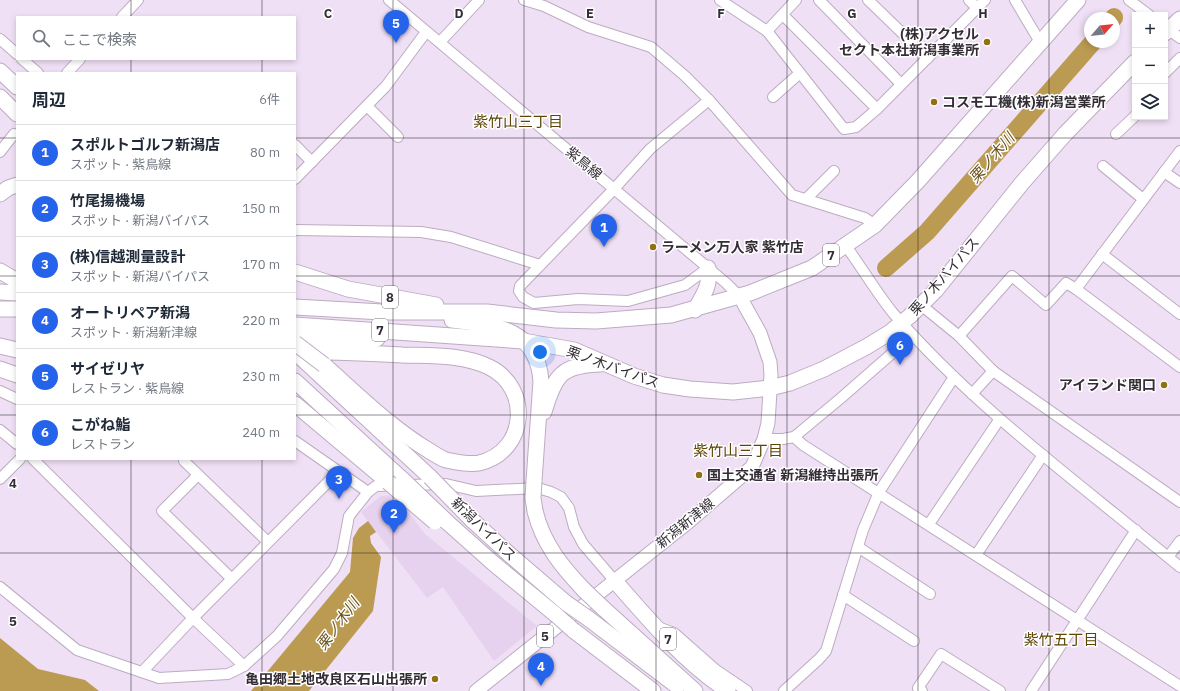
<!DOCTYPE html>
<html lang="ja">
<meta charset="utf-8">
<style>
body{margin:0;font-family:"IBM Plex Sans","Noto Sans JP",sans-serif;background:#f6f6f7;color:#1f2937}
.controls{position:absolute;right:12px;top:12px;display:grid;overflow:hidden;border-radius:0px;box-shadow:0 2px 6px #0003}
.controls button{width:36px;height:36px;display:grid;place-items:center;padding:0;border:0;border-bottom:1px solid #e0e1e3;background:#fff;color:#1f2937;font:20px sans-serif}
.compass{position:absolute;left:1084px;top:12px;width:36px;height:36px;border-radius:50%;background:#fff;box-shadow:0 2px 6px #0003;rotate:62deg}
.you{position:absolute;left:540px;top:352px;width:14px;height:14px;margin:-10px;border:3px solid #fff;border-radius:50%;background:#1a73e8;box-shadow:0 0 0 6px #1a73e833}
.badge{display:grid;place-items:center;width:26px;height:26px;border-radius:50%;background:#2563eb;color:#fff;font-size:13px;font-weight:700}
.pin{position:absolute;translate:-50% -33px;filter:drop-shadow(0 1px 2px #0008)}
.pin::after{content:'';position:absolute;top:21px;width:14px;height:12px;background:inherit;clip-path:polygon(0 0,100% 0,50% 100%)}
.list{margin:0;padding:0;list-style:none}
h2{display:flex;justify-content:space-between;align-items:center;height:52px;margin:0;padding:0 16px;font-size:17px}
h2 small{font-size:13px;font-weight:400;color:#747a83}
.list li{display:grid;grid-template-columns:26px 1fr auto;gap:12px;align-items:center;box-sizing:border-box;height:56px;padding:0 16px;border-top:1px solid #e0e1e3}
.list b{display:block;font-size:15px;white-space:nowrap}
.list p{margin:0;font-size:13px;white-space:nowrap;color:#747a83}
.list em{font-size:13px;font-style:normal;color:#747a83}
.icon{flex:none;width:22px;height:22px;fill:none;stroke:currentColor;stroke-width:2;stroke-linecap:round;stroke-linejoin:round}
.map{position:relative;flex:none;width:1180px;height:691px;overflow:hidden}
.search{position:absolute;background:#fff;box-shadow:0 2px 6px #0003;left:16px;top:16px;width:280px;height:44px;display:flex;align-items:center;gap:10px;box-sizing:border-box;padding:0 14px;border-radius:0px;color:#747a83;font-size:15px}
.panel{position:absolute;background:#fff;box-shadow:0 2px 6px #0003;left:16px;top:72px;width:280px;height:388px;border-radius:0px}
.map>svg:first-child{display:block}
</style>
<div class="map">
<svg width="1180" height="691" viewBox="0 0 1180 691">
<rect width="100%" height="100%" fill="#f0e0f6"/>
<!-- built -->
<polygon fill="#e6d1ee" points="396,495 425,534 537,626 494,661 443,587 427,598 361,512 381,496"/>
<!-- water -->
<g fill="#bb9b51">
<polygon points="368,521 376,532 370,536 371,543 381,557 373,611 309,691 251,691 350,572 353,538 359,528"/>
<polygon points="0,638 38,669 85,680 99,691 0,691"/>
</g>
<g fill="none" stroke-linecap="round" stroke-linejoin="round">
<!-- river -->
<g stroke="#bb9b51" stroke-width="18">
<polyline points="1114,18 1114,17"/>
<polyline points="886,268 927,232 1093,42"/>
</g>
<!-- minor casing -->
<g stroke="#bcacc1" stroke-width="12">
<g id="minor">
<polyline points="389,0 726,283 740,297"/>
<polyline points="524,0 544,6 588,27 651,47 685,76 709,100 792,195 865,218 875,225"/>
<polyline points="720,0 767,31 844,129 856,127 877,109 985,0"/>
<polyline points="819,0 901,84"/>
<polyline points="868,0 928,58"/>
<polyline points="969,0 977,8"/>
<polyline points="1015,0 1040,42"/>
<polyline points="1129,0 1149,15"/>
<polyline points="783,15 877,109"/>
<polyline points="122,17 138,0"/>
<polyline points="1165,27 1180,38"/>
<polyline points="767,31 796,0"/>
<polyline points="0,39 17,54"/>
<polyline points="440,42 479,0"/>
<polyline points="22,59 38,73"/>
<polyline points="67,73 80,59"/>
<polyline points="1165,73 1180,58"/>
<polyline points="773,97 800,73"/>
<polyline points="367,106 398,137"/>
<polyline points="1116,134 1135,116"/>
<polyline points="295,145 312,162"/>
<polyline points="1180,151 1076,289 1180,367"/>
<polyline points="0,152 14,134"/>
<polyline points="1103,166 1143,199"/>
<polyline points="1164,172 1180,183"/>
<polyline points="295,179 386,86 426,32"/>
<polyline points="806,199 834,171"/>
<polyline points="295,230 421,232 451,237 540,265"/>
<path d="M846,246C862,268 876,292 893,313C977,410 1082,485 1180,567"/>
<polyline points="1102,254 1180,314"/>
<polyline points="708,268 685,285 628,301 578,299 534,303 523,297 519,291 520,286 614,189 650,149 709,100"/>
<polyline points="921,305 959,336 1012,276 1046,305 1066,283 1076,289"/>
<polyline points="959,336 993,371 1180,502"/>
<polyline points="0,391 17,399"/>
<polyline points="972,394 993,371"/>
<polyline points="0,430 17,444"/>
<polyline points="794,437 803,445 1180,686"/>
<polyline points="764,439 783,439 794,437 841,398 897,349"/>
<polyline points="295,441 368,492"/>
<polyline points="33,459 193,618 338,472"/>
<polyline points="184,461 268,542"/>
<polyline points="198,475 162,511 232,579"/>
<polyline points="0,479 20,459"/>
<polyline points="929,524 999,420"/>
<polyline points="858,547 930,594"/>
<polyline points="976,555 1043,455"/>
<polyline points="1168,557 1180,541"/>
<polyline points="0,587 77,650 159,678 228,674 244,666 277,636 334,569 342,553 349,516 368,492 376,486 446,484 476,491 538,488 551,492 561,497 569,508 574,527 583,544 614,580"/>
<polyline points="843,595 914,641"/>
<polyline points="658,627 674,633 716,670 747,691"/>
<polyline points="142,672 193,618 244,666"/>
<polyline points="784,691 819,659 826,651 863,530 879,492 954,377"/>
<polyline points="922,691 918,688 941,654 1000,691"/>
<polyline points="1031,691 1136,530"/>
</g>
</g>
<!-- major casing -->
<g stroke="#bcacc1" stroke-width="15">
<polyline id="major" points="476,691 686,524 752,467 764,439 768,423 771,375 770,362 760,333 740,297"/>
</g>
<!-- highway casing -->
<g stroke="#bcacc1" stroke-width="17">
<g id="highway">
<polyline points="1165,33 1180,19"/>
<polyline points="0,71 17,87"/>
<polyline points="0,97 17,114"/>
<polyline points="0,194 8,188 17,185"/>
<polyline points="0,271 17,281"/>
<polyline points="295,272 348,289 436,305"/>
<polyline points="0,292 17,293"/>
<polyline points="295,307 382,312 487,312 556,320 596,321 671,315 750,293 812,268 875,225 918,181 1078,0"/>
<polyline points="0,309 17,309"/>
<path d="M695,310C703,295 711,286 708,268"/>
<path d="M452,320C495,325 537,328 541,381L534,481"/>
<polyline points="295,325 523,341 574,350 634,376 663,385 690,389 733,392 770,388 790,383 824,369 866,347 889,333 910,316 936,290 1022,183 1065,134 1135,62"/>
<polyline points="295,338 377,339"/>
<polyline points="0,346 17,350"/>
<path d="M299,351C334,352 368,353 402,355C431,356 462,354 489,367C532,388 527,452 479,463C469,465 456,462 446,460C440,458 433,453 428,450C390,427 357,394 324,365"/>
<polyline points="295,352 430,477"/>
<polyline points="0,369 17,375"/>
<polyline points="295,381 403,480"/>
<polyline points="295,404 388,482"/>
<path d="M544,412C555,374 562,365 601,364"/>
<path d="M535,511C543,544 562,567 585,591"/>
<polyline points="472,520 509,554 566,603"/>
<polyline points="447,522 493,563 555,614"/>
<path d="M614,580C649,620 684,662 728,691"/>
<polyline points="603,608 695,691"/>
<polyline points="589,619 677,686"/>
<polyline points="573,630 653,691"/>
</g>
</g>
<!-- minor -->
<use href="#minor" stroke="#fff" stroke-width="10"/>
<!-- major -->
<use href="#major" stroke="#fff" stroke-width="13"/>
<!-- highway -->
<use href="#highway" stroke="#fff" stroke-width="15"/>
<!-- highway-bridge casing -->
<g stroke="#bcacc1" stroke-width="17" stroke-linecap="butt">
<g id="highway-bridge">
<polyline points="295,343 324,365"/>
<polyline points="430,477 472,520"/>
<polyline points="403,480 447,522"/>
<polyline points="534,481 533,498 535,511"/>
<polyline points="388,482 435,522"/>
<polyline points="585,591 603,608"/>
<polyline points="566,603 589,619"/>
<polyline points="555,614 573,630"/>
</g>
</g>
<!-- highway-bridge -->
<use href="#highway-bridge" stroke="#fff" stroke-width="15"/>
</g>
<!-- grid -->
<path fill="none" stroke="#342d36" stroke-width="1" stroke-opacity="0.55" d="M131,0V17M262,0V17M393,0V691M524,0V691M656,0V691M787,0V691M918,0V691M1049,0V691M131,59V73M262,59V73M0,138H17M295,138H1180M0,276H17M295,276H1180M0,415H17M295,415H1180M131,459V691M262,459V691M0,553H1180"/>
<!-- markers -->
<g fill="#917016" stroke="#fff" stroke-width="1.5">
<circle cx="987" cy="42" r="4"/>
<circle cx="934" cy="102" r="4"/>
<circle cx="653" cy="247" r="4"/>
<circle cx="1164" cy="385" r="4"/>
<circle cx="699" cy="475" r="4"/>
<circle cx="435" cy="679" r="4"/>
</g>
<g text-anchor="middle" stroke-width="3" stroke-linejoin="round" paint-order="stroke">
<!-- shield labels -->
<g fill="#fff" stroke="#716c72" stroke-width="1">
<rect x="823" y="244" width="16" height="22" rx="3"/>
<rect x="382" y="286" width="16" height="22" rx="3"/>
<rect x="372" y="319" width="16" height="22" rx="3"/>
<rect x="537" y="625" width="16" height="22" rx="3"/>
<rect x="660" y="628" width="16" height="22" rx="3"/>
</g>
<g font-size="13" font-weight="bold" fill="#342d36">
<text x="831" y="260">7</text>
<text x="390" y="302">8</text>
<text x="380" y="335">7</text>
<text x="545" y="641">5</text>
<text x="668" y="644">7</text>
</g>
<!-- poi labels -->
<g font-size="14" font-weight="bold" fill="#342d36" stroke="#fff" text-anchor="end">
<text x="979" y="39">(株)アクセル<tspan x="979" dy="16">セクト本社新潟事業所</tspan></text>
<text x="942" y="107" text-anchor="start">コスモ工機(株)新潟営業所</text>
<text x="661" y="252" text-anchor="start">ラーメン万人家 紫竹店</text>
<text x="1156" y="390">アイランド関口</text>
<text x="707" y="480" text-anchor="start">国土交通省 新潟維持出張所</text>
<text x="427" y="684">亀田郷土地改良区石山出張所</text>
</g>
<!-- street labels -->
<g font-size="14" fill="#342d36" stroke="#fff">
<text transform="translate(584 163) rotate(40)" y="5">紫鳥線</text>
<text transform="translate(944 276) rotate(-49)" y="5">栗ノ木バイパス</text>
<text transform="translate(613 367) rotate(20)" y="5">栗ノ木バイパス</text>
<text transform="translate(685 523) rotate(-39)" y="5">新潟新津線</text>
<text transform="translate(484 529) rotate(44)" y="5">新潟バイパス</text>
</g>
<!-- neighbourhood labels -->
<g font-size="15" fill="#5c4505" stroke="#fff">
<text x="518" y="127">紫竹山三丁目</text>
<text x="738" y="456">紫竹山三丁目</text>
<text x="1061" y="645">紫竹五丁目</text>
</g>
<!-- water labels -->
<g font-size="15" font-style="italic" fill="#6b541d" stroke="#fff">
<text transform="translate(992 158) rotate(-49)" y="5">栗ノ木川</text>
<text transform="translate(338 624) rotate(-53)" y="5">栗ノ木川</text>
</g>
</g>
<g font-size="13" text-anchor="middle" font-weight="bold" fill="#342d36" stroke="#fff" stroke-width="3" stroke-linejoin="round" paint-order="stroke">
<text x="328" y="18">C</text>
<text x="459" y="18">D</text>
<text x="590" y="18">E</text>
<text x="721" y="18">F</text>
<text x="852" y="18">G</text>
<text x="983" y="18">H</text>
<text x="13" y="488">4</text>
<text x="13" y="626">5</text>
</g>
</svg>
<div class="controls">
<button>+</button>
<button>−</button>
<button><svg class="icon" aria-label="layers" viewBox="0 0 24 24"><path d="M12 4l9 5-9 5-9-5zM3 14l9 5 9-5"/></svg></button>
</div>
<svg class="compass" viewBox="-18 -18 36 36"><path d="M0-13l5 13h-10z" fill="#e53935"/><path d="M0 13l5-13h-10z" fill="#747a83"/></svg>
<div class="you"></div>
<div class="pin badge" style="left:604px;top:247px">1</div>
<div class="pin badge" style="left:394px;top:533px">2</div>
<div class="pin badge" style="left:339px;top:499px">3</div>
<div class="pin badge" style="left:541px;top:686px">4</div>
<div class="pin badge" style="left:396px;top:43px">5</div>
<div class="pin badge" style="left:900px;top:365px">6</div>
<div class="search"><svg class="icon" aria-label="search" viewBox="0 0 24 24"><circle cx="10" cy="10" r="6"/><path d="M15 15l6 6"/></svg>ここで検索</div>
<section class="panel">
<h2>周辺<small>6件</small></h2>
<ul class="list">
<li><span class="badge">1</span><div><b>スポルトゴルフ新潟店</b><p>スポット · 紫鳥線</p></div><em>80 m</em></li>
<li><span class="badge">2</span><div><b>竹尾揚機場</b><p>スポット · 新潟バイパス</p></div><em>150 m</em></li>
<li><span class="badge">3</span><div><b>(株)信越測量設計</b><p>スポット · 新潟バイパス</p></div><em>170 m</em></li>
<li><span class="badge">4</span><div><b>オートリペア新潟</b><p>スポット · 新潟新津線</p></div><em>220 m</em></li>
<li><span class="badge">5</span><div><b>サイゼリヤ</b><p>レストラン · 紫鳥線</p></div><em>230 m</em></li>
<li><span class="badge">6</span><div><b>こがね鮨</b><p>レストラン</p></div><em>240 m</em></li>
</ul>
</section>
</div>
